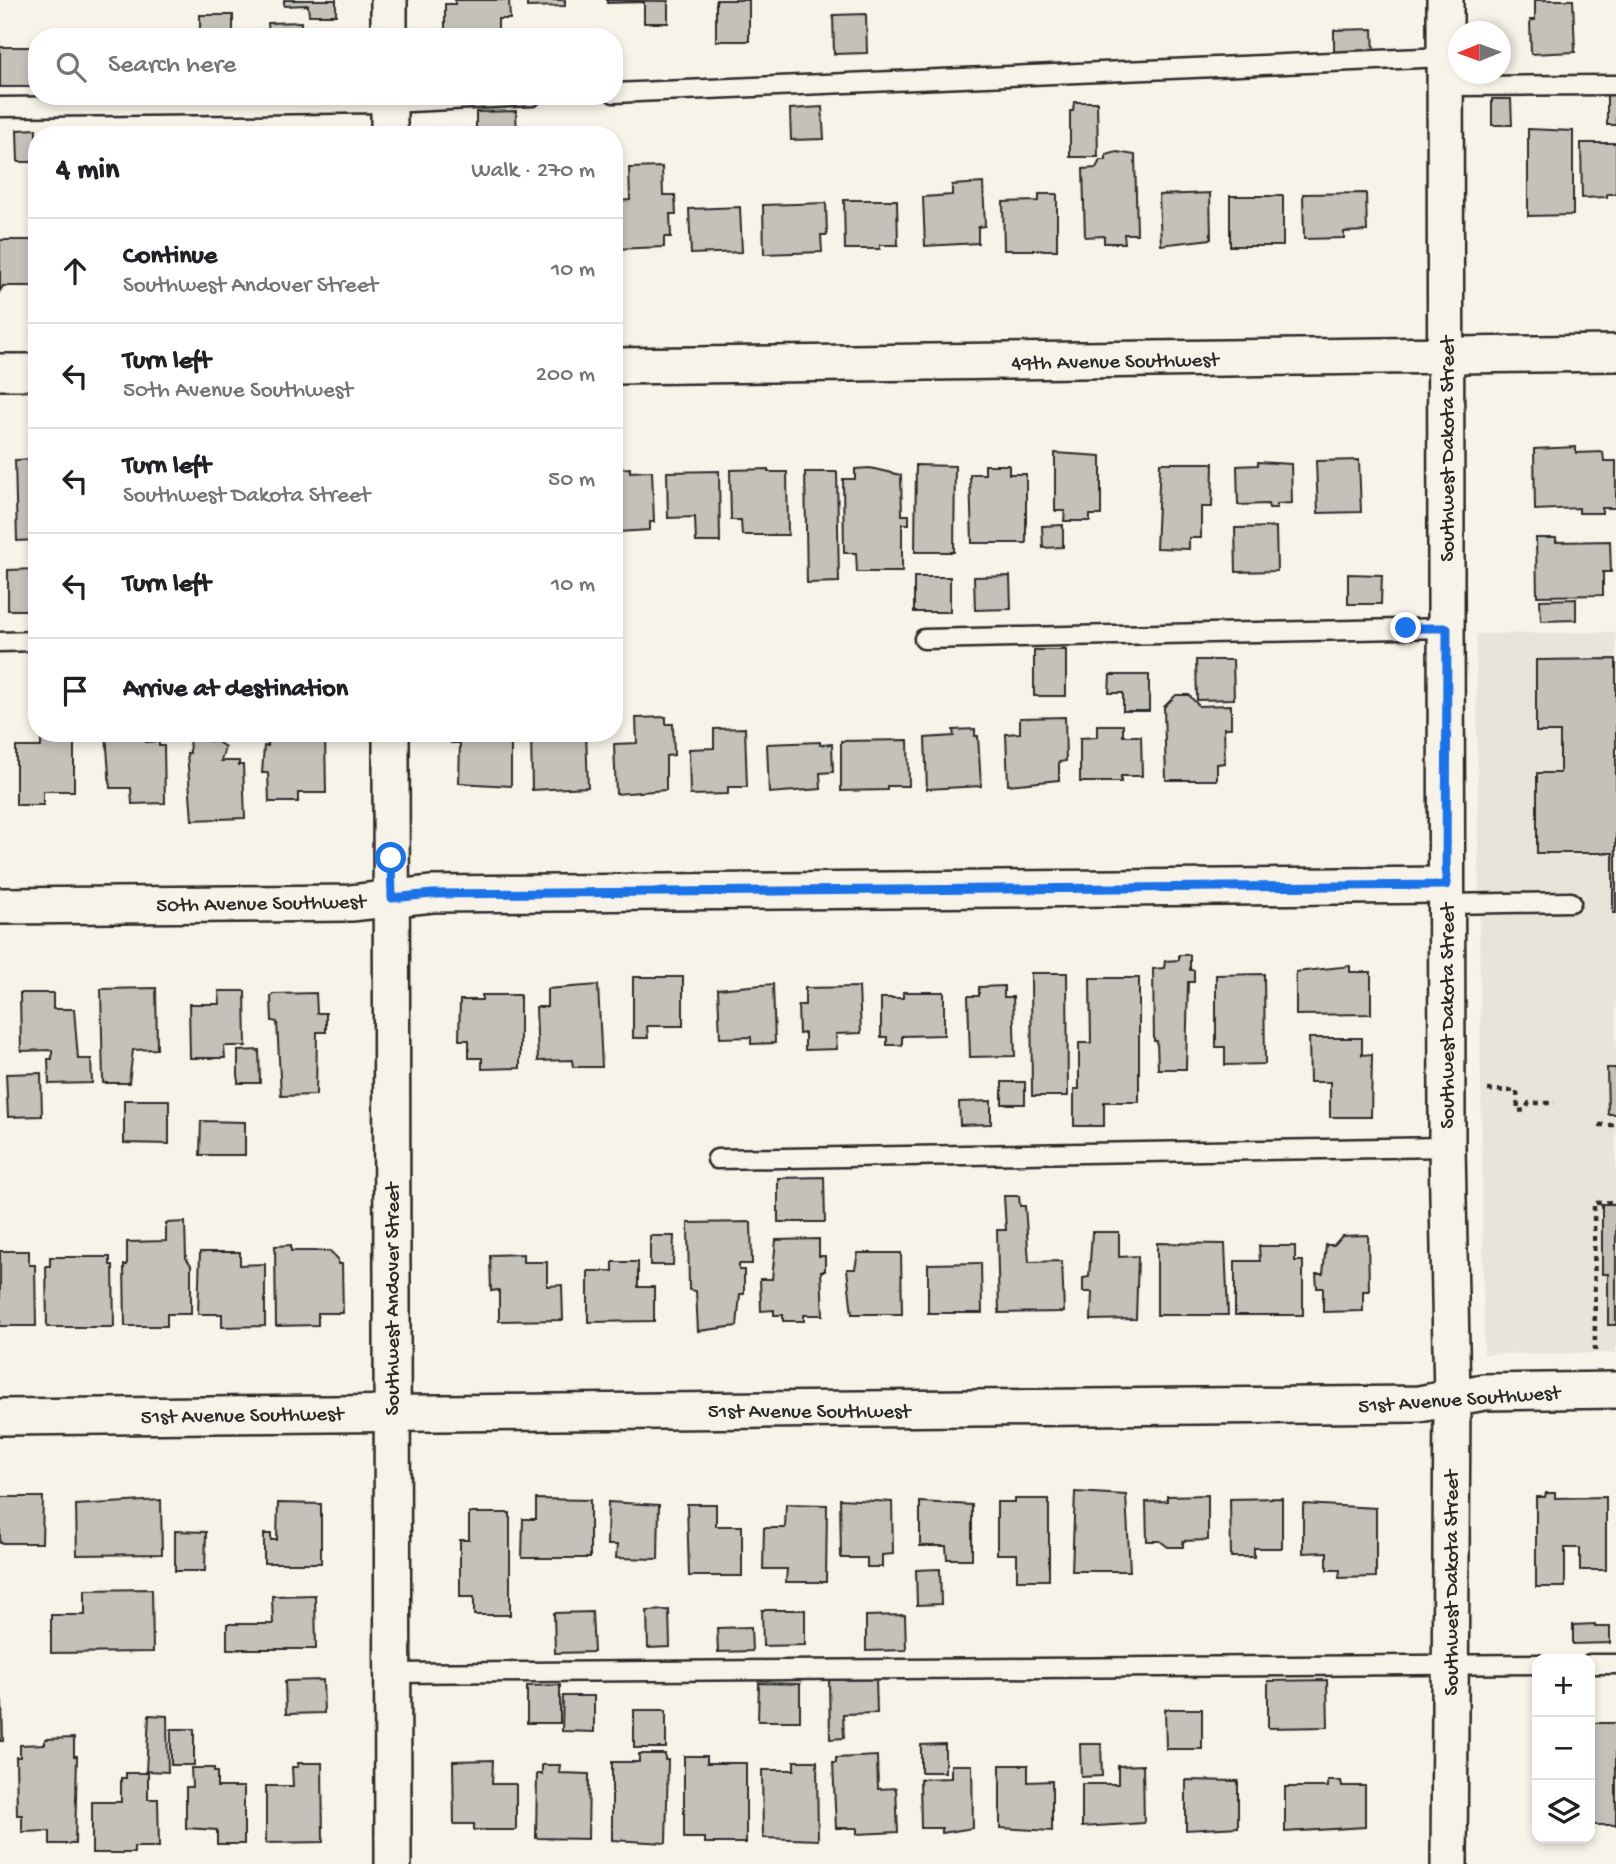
<!DOCTYPE html>
<meta charset="utf-8">
<style>
body{margin:0;font-family:"Gochi Hand",sans-serif;background:#f6f6f6;color:#202124}
.controls{position:absolute;right:21px;bottom:21px;display:grid;overflow:hidden;border-radius:14px;box-shadow:0 4px 10px #0003}
.controls button{width:63px;height:63px;display:grid;place-items:center;padding:0;border:0;border-bottom:2px solid #e0e0e0;background:#fff;color:#202124;font:35px sans-serif}
.compass{position:absolute;left:1448px;top:21px;width:63px;height:63px;border-radius:50%;background:#fff;box-shadow:0 4px 10px #0003;rotate:269deg}
.stop{position:absolute;width:21px;height:21px;margin:-16px;border:5px solid #1a73e8;border-radius:50%;background:#fff}
.stop.end{background:#1a73e8;border-color:#fff;box-shadow:0 2px 7px #0008}
.list{margin:0;padding:0;list-style:none}
h2{display:flex;justify-content:space-between;align-items:center;height:91px;margin:0;padding:0 28px;font-size:30px}
h2 small{font-size:23px;font-weight:400;color:#757577}
.list li{display:grid;grid-template-columns:46px 1fr auto;gap:21px;align-items:center;box-sizing:border-box;height:105px;padding:0 28px;border-top:2px solid #e0e0e0}
.list b{display:block;font-size:26px;white-space:nowrap}
.list p{margin:0;font-size:23px;white-space:nowrap;color:#757577}
.list em{font-size:23px;font-style:normal;color:#757577}
.icon{flex:none;width:38px;height:38px;fill:none;stroke:currentColor;stroke-width:2;stroke-linecap:round;stroke-linejoin:round}
.map{position:relative;flex:none;width:1616px;height:1864px;overflow:hidden}
.search{position:absolute;background:#fff;box-shadow:0 4px 10px #0003;left:28px;top:28px;width:595px;height:77px;display:flex;align-items:center;gap:18px;box-sizing:border-box;padding:0 24px;border-radius:28px;color:#757577;font-size:26px}
.panel{position:absolute;background:#fff;box-shadow:0 4px 10px #0003;left:28px;top:126px;width:595px;height:616px;border-radius:28px}
.map>svg:first-child{display:block}
</style>
<div class="map">
<svg width="1616" height="1864" viewBox="0 0 1616 1864">
<rect width="100%" height="100%" fill="#f7f3e8"/>
<filter id="ink" filterUnits="userSpaceOnUse"><feTurbulence type="fractalNoise" baseFrequency=".0143" numOctaves="2"/><feDisplacementMap in="SourceGraphic" scale="14" xChannelSelector="R" yChannelSelector="G"/><feConvolveMatrix kernelMatrix="1 2 1 2 8 2 1 2 1" color-interpolation-filters="sRGB"/></filter>
<g filter="url(#ink)">
<!-- built -->
<polygon fill="#e8e4da" points="1616,632 1616,1353 1484,1354 1476,634"/>
<!-- building -->
<g fill="#c4c1b9" stroke="#2b2b2b" stroke-width="2">
<polygon points="284,0 336,0 336,15 309,15 308,5 284,6"/>
<polygon points="455,0 509,0 510,19 498,19 498,31 485,32 485,37 445,37 445,4 455,4"/>
<polygon points="527,0 565,0 565,6 527,7"/>
<polygon points="607,0 668,1 668,23 644,23 644,2 607,3"/>
<rect x="716" y="0" width="33" height="41"/>
<polygon points="1535,0 1573,0 1575,52 1531,54 1530,20 1535,20"/>
<polygon points="866,14 867,53 834,54 833,15"/>
<rect x="200" y="15" width="33" height="22"/>
<polygon points="301,22 301,37 269,37 268,23"/>
<polygon points="1373,29 1374,56 1334,57 1334,30"/>
<rect x="0" y="47" width="37" height="40"/>
<rect x="1607" y="94" width="9" height="31"/>
<polygon points="1492,99 1511,99 1512,125 1492,125"/>
<polygon points="1074,102 1097,102 1098,157 1070,157 1070,111 1073,111"/>
<polygon points="822,107 824,139 791,140 790,109"/>
<polygon points="516,111 517,135 476,135 476,112"/>
<polygon points="36,129 36,162 18,162 17,130"/>
<polygon points="1528,129 1573,131 1573,215 1528,216"/>
<polygon points="554,132 554,135 521,135 521,133"/>
<polygon points="1581,143 1616,143 1616,194 1607,194 1607,197 1582,198"/>
<polygon points="1117,152 1135,155 1137,234 1124,234 1125,243 1104,243 1104,236 1085,237 1083,169 1096,168 1100,160 1106,160 1106,155"/>
<polygon points="662,167 663,195 675,195 676,214 670,214 671,237 664,237 664,247 614,249 614,201 630,200 629,168"/>
<polygon points="983,183 985,226 978,227 978,243 925,246 923,197 952,195 952,185"/>
<polygon points="1210,193 1211,239 1161,245 1159,195"/>
<polygon points="1366,193 1367,231 1344,232 1344,238 1304,239 1303,194"/>
<polygon points="1039,194 1057,194 1057,250 1004,250 1003,202 1039,201"/>
<rect x="1230" y="196" width="53" height="50"/>
<polygon points="844,200 897,200 898,245 880,245 880,249 845,249"/>
<polygon points="826,203 827,235 821,235 822,252 764,254 763,205"/>
<polygon points="740,207 742,252 691,254 689,209"/>
<polygon points="0,240 37,240 37,286 3,286 0,291"/>
<polygon points="1576,447 1576,453 1603,452 1604,461 1616,461 1616,508 1602,508 1602,513 1579,513 1579,508 1535,510 1534,449"/>
<polygon points="1055,453 1101,456 1101,515 1090,515 1090,521 1064,521 1065,511 1055,511"/>
<polygon points="37,459 37,540 17,541 15,460"/>
<polygon points="1359,460 1361,512 1318,513 1316,461"/>
<polygon points="1258,462 1291,464 1292,503 1277,504 1277,508 1269,508 1268,504 1238,505 1237,466 1258,465"/>
<polygon points="1160,463 1213,463 1212,507 1201,507 1201,538 1189,538 1189,549 1156,548"/>
<polygon points="916,465 955,466 954,552 915,552"/>
<polygon points="985,465 1009,465 1009,474 1026,474 1026,543 972,543 970,474 985,474"/>
<polygon points="630,468 630,472 652,471 654,522 650,522 650,530 618,532 618,524 614,524 614,469"/>
<polygon points="870,468 901,475 902,515 909,515 909,524 902,524 902,572 857,572 856,553 844,553 843,479 855,479 855,469"/>
<polygon points="768,469 768,472 787,472 788,535 742,535 741,520 731,520 730,470"/>
<polygon points="719,471 720,542 696,542 695,517 668,518 667,472"/>
<polygon points="805,472 837,472 839,582 807,583"/>
<polygon points="1063,525 1063,547 1043,548 1042,526"/>
<polygon points="1276,527 1277,571 1236,572 1235,528"/>
<polygon points="1536,538 1556,538 1556,542 1610,541 1611,572 1603,572 1603,595 1537,596"/>
<polygon points="37,569 37,610 8,610 8,570"/>
<polygon points="1348,574 1382,575 1381,604 1348,604"/>
<polygon points="1010,576 1011,609 975,610 974,577"/>
<rect x="914" y="577" width="36" height="35"/>
<polygon points="1576,599 1576,620 1541,621 1540,600"/>
<rect x="1034" y="650" width="32" height="46"/>
<polygon points="1616,659 1616,913 1613,913 1613,853 1537,853 1537,773 1560,773 1560,732 1536,732 1536,660"/>
<polygon points="1196,660 1233,660 1234,699 1197,700"/>
<polygon points="1110,675 1149,675 1149,711 1123,711 1123,693 1109,693"/>
<polygon points="1176,695 1189,695 1199,706 1231,705 1231,728 1224,728 1225,763 1217,764 1217,780 1166,780 1164,707"/>
<polygon points="666,717 666,724 673,724 674,755 666,756 666,790 616,794 614,744 637,743 636,718"/>
<polygon points="1065,717 1066,761 1059,762 1059,780 1008,785 1006,734 1020,733 1020,718"/>
<polygon points="1097,725 1123,725 1123,736 1141,736 1142,776 1121,776 1121,782 1080,782 1080,738 1097,737"/>
<polygon points="745,728 747,787 728,787 728,794 690,795 689,749 714,748 714,729"/>
<polygon points="975,729 975,736 978,736 981,786 927,789 925,738 954,736 953,730"/>
<polygon points="53,733 74,733 74,791 43,791 43,805 16,805 16,747 41,747 41,734"/>
<polygon points="146,733 146,742 159,741 159,746 164,746 165,803 132,804 131,788 110,788 106,734"/>
<polygon points="268,733 325,733 326,793 298,793 298,802 269,802 268,773 262,773 264,746 268,746"/>
<polygon points="451,733 486,733 486,738 511,738 511,786 459,783 460,743 451,743"/>
<polygon points="531,733 586,733 588,787 532,790"/>
<polygon points="208,735 208,741 216,741 225,747 221,761 239,761 239,765 243,765 245,818 192,820 187,753 190,753 189,736"/>
<polygon points="908,740 909,786 887,786 887,790 841,791 841,741"/>
<polygon points="820,742 820,745 832,744 833,772 820,773 821,789 769,793 767,744"/>
<polygon points="1179,955 1190,955 1190,970 1194,970 1194,982 1188,982 1186,1069 1158,1069 1157,1041 1154,1041 1153,969 1164,968 1165,961 1179,960"/>
<polygon points="1350,966 1350,972 1371,972 1371,1014 1296,1015 1296,972"/>
<polygon points="1031,973 1067,973 1068,1096 1032,1096"/>
<polygon points="1264,974 1265,1064 1225,1065 1225,1047 1216,1047 1216,975"/>
<polygon points="633,977 683,977 683,1026 647,1026 648,1038 633,1038"/>
<polygon points="1090,978 1139,978 1139,1102 1104,1102 1104,1126 1074,1126 1074,1089 1079,1089 1079,1043 1091,1043"/>
<polygon points="773,984 775,1043 751,1044 751,1037 720,1038 718,989"/>
<polygon points="598,985 602,1067 573,1067 572,1060 538,1061 536,1007 547,1007 547,989"/>
<polygon points="1004,986 1004,997 1013,997 1015,1056 970,1057 968,996 979,996 979,987"/>
<polygon points="859,987 861,1033 836,1034 837,1049 805,1050 805,1033 799,1034 798,1005 805,1005 805,988"/>
<polygon points="156,988 157,1049 133,1050 129,1083 103,1083 101,989"/>
<polygon points="219,991 245,991 246,1046 224,1046 225,1058 190,1058 189,1004 220,1004"/>
<polygon points="903,992 944,992 944,1035 902,1036 902,1045 887,1045 887,1037 881,1037 881,998 903,998"/>
<polygon points="20,993 53,993 53,1009 74,1009 78,1059 91,1059 92,1083 49,1084 48,1059 52,1059 52,1050 21,1051"/>
<polygon points="316,993 317,1013 326,1013 326,1032 317,1032 316,1095 281,1096 277,1022 272,1021 271,997 273,994"/>
<polygon points="482,995 520,995 520,1068 482,1069 482,1058 469,1058 469,1040 459,1040 460,1000 482,1000"/>
<polygon points="1309,1038 1362,1038 1362,1055 1372,1054 1371,1117 1330,1117 1330,1082 1310,1082"/>
<polygon points="259,1050 260,1083 238,1083 238,1051"/>
<polygon points="1607,1068 1616,1068 1616,1114 1608,1114"/>
<polygon points="41,1073 42,1116 8,1117 6,1074"/>
<rect x="1002" y="1082" width="23" height="22"/>
<polygon points="124,1100 169,1100 169,1144 124,1143"/>
<polygon points="991,1101 991,1124 960,1125 959,1102"/>
<polygon points="201,1121 245,1122 245,1155 200,1155"/>
<polygon points="824,1177 825,1222 778,1222 778,1178"/>
<polygon points="1004,1196 1019,1196 1020,1206 1025,1206 1029,1262 1062,1261 1064,1312 999,1313 997,1230 1006,1230"/>
<polygon points="1602,1204 1616,1204 1616,1325 1608,1325 1608,1274 1602,1274"/>
<polygon points="185,1222 186,1258 191,1265 191,1314 167,1314 167,1326 125,1326 124,1265 127,1265 127,1242 166,1241 166,1223"/>
<polygon points="751,1222 752,1264 739,1264 739,1270 744,1270 744,1294 740,1294 737,1326 698,1331 696,1291 689,1290 688,1223"/>
<polygon points="1092,1232 1119,1232 1119,1257 1138,1256 1136,1319 1091,1320 1092,1292 1083,1292 1083,1278 1089,1277"/>
<polygon points="1368,1235 1369,1291 1363,1291 1363,1311 1323,1312 1323,1288 1317,1288 1316,1274 1323,1274 1326,1245 1334,1245 1342,1236"/>
<polygon points="650,1236 674,1236 673,1265 650,1265"/>
<polygon points="819,1239 819,1256 825,1256 825,1271 821,1271 823,1315 804,1315 804,1321 783,1321 783,1315 774,1315 774,1310 761,1311 760,1279 772,1279 776,1240"/>
<polygon points="1157,1243 1225,1244 1228,1315 1157,1315"/>
<polygon points="291,1245 291,1251 330,1251 338,1259 338,1264 342,1264 343,1313 318,1313 318,1325 276,1326 275,1246"/>
<polygon points="1259,1246 1295,1246 1295,1261 1303,1261 1303,1315 1235,1315 1235,1261 1260,1261"/>
<polygon points="0,1251 29,1251 29,1265 35,1265 36,1326 0,1326"/>
<polygon points="200,1252 240,1252 240,1265 265,1264 265,1326 222,1327 222,1314 198,1314"/>
<polygon points="858,1253 901,1253 902,1314 852,1314 847,1269 855,1269"/>
<polygon points="523,1254 523,1262 547,1262 547,1286 562,1285 563,1320 499,1321 499,1290 491,1291 490,1255"/>
<polygon points="50,1257 110,1257 110,1265 113,1265 114,1327 47,1327 46,1266 50,1266"/>
<polygon points="613,1262 638,1262 638,1287 654,1287 654,1321 588,1322 588,1271 613,1271"/>
<polygon points="981,1263 982,1313 928,1313 928,1264"/>
<polygon points="1075,1492 1126,1495 1130,1571 1072,1571"/>
<polygon points="1546,1493 1555,1493 1555,1498 1606,1497 1606,1570 1580,1570 1580,1548 1565,1548 1565,1587 1536,1587 1536,1497 1545,1497"/>
<polygon points="1208,1495 1208,1540 1183,1541 1183,1547 1168,1547 1160,1541 1147,1541 1146,1502 1167,1501 1167,1496"/>
<polygon points="0,1497 43,1497 42,1543 0,1543"/>
<polygon points="1282,1498 1282,1548 1254,1548 1254,1557 1231,1557 1230,1499"/>
<polygon points="536,1499 590,1500 590,1558 522,1558 523,1519 536,1519"/>
<polygon points="840,1499 892,1502 893,1554 882,1555 882,1567 867,1567 867,1558 841,1558"/>
<polygon points="1015,1499 1049,1499 1049,1580 1017,1580 1017,1554 997,1554 997,1502 1015,1502"/>
<polygon points="161,1500 162,1554 77,1555 76,1505"/>
<polygon points="608,1502 659,1505 658,1559 616,1558 617,1545 607,1545"/>
<polygon points="920,1502 972,1505 972,1559 947,1559 946,1546 920,1546"/>
<polygon points="278,1503 321,1504 321,1563 264,1563 264,1534 271,1534 271,1540 277,1540"/>
<polygon points="687,1504 716,1504 716,1526 742,1526 742,1576 689,1576"/>
<polygon points="786,1504 827,1505 826,1582 786,1582 787,1569 763,1569 764,1528 785,1528"/>
<polygon points="1303,1504 1376,1508 1376,1577 1339,1578 1340,1570 1327,1570 1327,1552 1303,1553"/>
<polygon points="469,1513 510,1513 510,1615 474,1615 474,1597 460,1597 460,1540 469,1540"/>
<polygon points="175,1531 206,1532 205,1571 175,1571"/>
<polygon points="940,1569 941,1604 917,1605 916,1570"/>
<polygon points="152,1589 153,1652 51,1653 51,1615 85,1615 85,1590"/>
<polygon points="315,1595 316,1649 227,1649 227,1624 273,1624 272,1596"/>
<polygon points="669,1610 670,1647 648,1648 647,1611"/>
<polygon points="762,1610 805,1610 805,1645 763,1646"/>
<polygon points="592,1612 594,1652 555,1653 554,1613"/>
<polygon points="905,1615 906,1650 866,1651 866,1616"/>
<polygon points="1595,1624 1595,1627 1610,1627 1610,1643 1573,1644 1573,1625"/>
<polygon points="751,1627 752,1651 718,1652 717,1628"/>
<polygon points="876,1678 877,1713 843,1714 844,1738 830,1739 829,1680"/>
<polygon points="323,1680 324,1713 286,1714 285,1681"/>
<polygon points="1327,1680 1328,1727 1268,1728 1268,1681"/>
<polygon points="759,1683 800,1684 800,1721 758,1721"/>
<polygon points="560,1685 560,1723 527,1723 527,1686"/>
<polygon points="563,1696 594,1696 594,1732 562,1731"/>
<polygon points="0,1701 2,1701 3,1741 0,1741"/>
<polygon points="1165,1709 1202,1709 1202,1749 1166,1749"/>
<rect x="634" y="1710" width="32" height="38"/>
<polygon points="149,1715 167,1716 168,1772 146,1771"/>
<polygon points="1535,1723 1537,1723 1537,1793 1536,1793"/>
<rect x="1590" y="1723" width="26" height="102"/>
<rect x="171" y="1729" width="23" height="36"/>
<polygon points="74,1738 74,1756 77,1756 75,1844 50,1844 50,1831 22,1832 22,1815 17,1815 16,1757 20,1757 20,1745 45,1744 45,1739"/>
<polygon points="945,1744 945,1772 921,1772 921,1745"/>
<polygon points="1080,1744 1101,1744 1102,1776 1081,1777"/>
<polygon points="639,1754 665,1754 665,1760 668,1760 666,1843 612,1840 612,1762 639,1762"/>
<polygon points="684,1756 707,1756 707,1763 746,1763 746,1843 705,1843 705,1838 684,1838"/>
<polygon points="877,1756 878,1789 896,1788 898,1832 857,1834 857,1828 836,1828 833,1763 836,1763 836,1758"/>
<polygon points="493,1760 492,1784 516,1784 516,1830 474,1830 474,1824 454,1824 453,1761"/>
<polygon points="794,1761 817,1761 818,1840 763,1838 762,1770 794,1770"/>
<polygon points="298,1763 322,1763 323,1842 266,1843 266,1786 293,1786 292,1767 298,1767"/>
<polygon points="542,1765 560,1765 559,1773 589,1774 588,1839 536,1838 537,1774 542,1774"/>
<polygon points="951,1765 972,1765 973,1828 942,1833 942,1828 921,1828 920,1779 951,1778"/>
<polygon points="1000,1765 1028,1765 1028,1782 1052,1781 1052,1831 1000,1828"/>
<polygon points="1143,1765 1144,1823 1082,1827 1082,1784 1118,1784 1118,1766"/>
<polygon points="191,1768 214,1768 214,1772 217,1772 217,1787 244,1787 244,1844 217,1844 217,1830 186,1828 186,1787 192,1787"/>
<polygon points="126,1773 148,1773 148,1799 158,1799 159,1847 134,1847 134,1853 92,1853 92,1802 121,1802 121,1778 126,1778"/>
<polygon points="1186,1780 1238,1781 1238,1827 1186,1830"/>
<polygon points="1328,1781 1341,1781 1342,1786 1365,1786 1365,1827 1285,1832 1285,1787 1328,1787"/>
</g>
<g fill="none" stroke-linecap="round" stroke-linejoin="round">
<!-- service casing -->
<g stroke="#2b2b2b" stroke-width="23">
<g id="service">
<polyline points="1446,86 1616,85"/>
<polyline points="614,93 1445,57"/>
<polyline points="0,107 389,103 532,96"/>
<polyline points="924,639 1447,628"/>
<polyline points="0,642 37,641"/>
<polyline points="1446,904 1571,902"/>
<polyline points="717,1159 1447,1147"/>
<polyline points="1590,1664 1616,1664"/>
<polyline points="392,1673 1537,1664"/>
</g>
</g>
<!-- minor casing -->
<g stroke="#2b2b2b" stroke-width="40">
<g id="minor">
<polyline points="1445,0 1447,1147 1452,1398 1449,1864"/>
<polyline points="389,37 389,0"/>
<polyline points="389,135 389,96"/>
<polyline points="614,366 1616,353"/>
<polyline points="0,372 37,372"/>
<polyline points="391,733 393,1864"/>
<polyline points="0,906 351,903 432,894 1446,885"/>
<polyline points="0,1417 1419,1404 1484,1392 1616,1390"/>
</g>
</g>
<!-- path -->
<g stroke="#2b2b2b" stroke-width="4.5" stroke-dasharray="5 5" stroke-linecap="butt">
<polyline points="1488,1090 1517,1091 1518,1111 1525,1110 1529,1103 1555,1103"/>
<polyline points="1599,1125 1616,1125"/>
<polyline points="1595,1351 1594,1203 1616,1202"/>
</g>
<!-- service -->
<use href="#service" stroke="#f7f3e8" stroke-width="18"/>
<!-- minor -->
<use href="#minor" stroke="#f7f3e8" stroke-width="35"/>
</g>
</g>
<g fill="none" stroke-linecap="round" stroke-linejoin="round" filter="url(#ink)">
<!-- route -->
<polyline stroke="#1a73e8" stroke-width="9" points="391,858 392,898 432,894 1446,885 1447,628 1406,628"/>
</g>
<g text-anchor="middle" stroke-width="6" stroke-linejoin="round" paint-order="stroke">
<!-- street labels -->
<g font-size="21" fill="#2b2b2b" stroke="#f7f3e8">
<text transform="translate(1115 360) rotate(-1)" y="7">49th Avenue Southwest</text>
<text transform="translate(1446 449) rotate(-90)" y="7">Southwest Dakota Street</text>
<text transform="translate(261 902) rotate(-1)" y="7">50th Avenue Southwest</text>
<text transform="translate(1446 1016) rotate(-90)" y="7">Southwest Dakota Street</text>
<text transform="translate(391 1299) rotate(-90)" y="7">Southwest Andover Street</text>
<text transform="translate(1459 1398) rotate(-4)" y="7">51st Avenue Southwest</text>
<text x="809" y="1417">51st Avenue Southwest</text>
<text transform="translate(242 1414) rotate(-1)" y="7">51st Avenue Southwest</text>
<text transform="translate(1450 1583) rotate(-90)" y="7">Southwest Dakota Street</text>
</g>
</g>
</svg>
<div class="controls">
<button>+</button>
<button>−</button>
<button><svg class="icon" aria-label="layers" viewBox="0 0 24 24"><path d="M12 4l9 5-9 5-9-5zM3 14l9 5 9-5"/></svg></button>
</div>
<svg class="compass" viewBox="-18 -18 36 36"><path d="M0-13l5 13h-10z" fill="#e53935"/><path d="M0 13l5-13h-10z" fill="#757577"/></svg>
<div class="stop" style="left:391px;top:858px"></div>
<div class="stop end" style="left:1406px;top:628px"></div>
<div class="search"><svg class="icon" aria-label="search" viewBox="0 0 24 24"><circle cx="10" cy="10" r="6"/><path d="M15 15l6 6"/></svg>Search here</div>
<section class="panel">
<h2>4 min<small>Walk · 270 m</small></h2>
<ul class="list">
<li><svg class="icon" aria-label="ahead" viewBox="0 0 24 24"><path d="M12 20V5M6 11l6-6 6 6"/></svg><div><b>Continue</b><p>Southwest Andover Street</p></div><em>10 m</em></li>
<li><svg class="icon" aria-label="left" viewBox="0 0 24 24"><path d="M17 20v-9H6M10 6l-5 5 5 5"/></svg><div><b>Turn left</b><p>50th Avenue Southwest</p></div><em>200 m</em></li>
<li><svg class="icon" aria-label="left" viewBox="0 0 24 24"><path d="M17 20v-9H6M10 6l-5 5 5 5"/></svg><div><b>Turn left</b><p>Southwest Dakota Street</p></div><em>50 m</em></li>
<li><svg class="icon" aria-label="left" viewBox="0 0 24 24"><path d="M17 20v-9H6M10 6l-5 5 5 5"/></svg><div><b>Turn left</b></div><em>10 m</em></li>
<li><svg class="icon" aria-label="arrive" viewBox="0 0 24 24"><path d="M6 21V4h12l-3 4 3 4H6"/></svg><div><b>Arrive at destination</b></div></li>
</ul>
</section>
</div>
